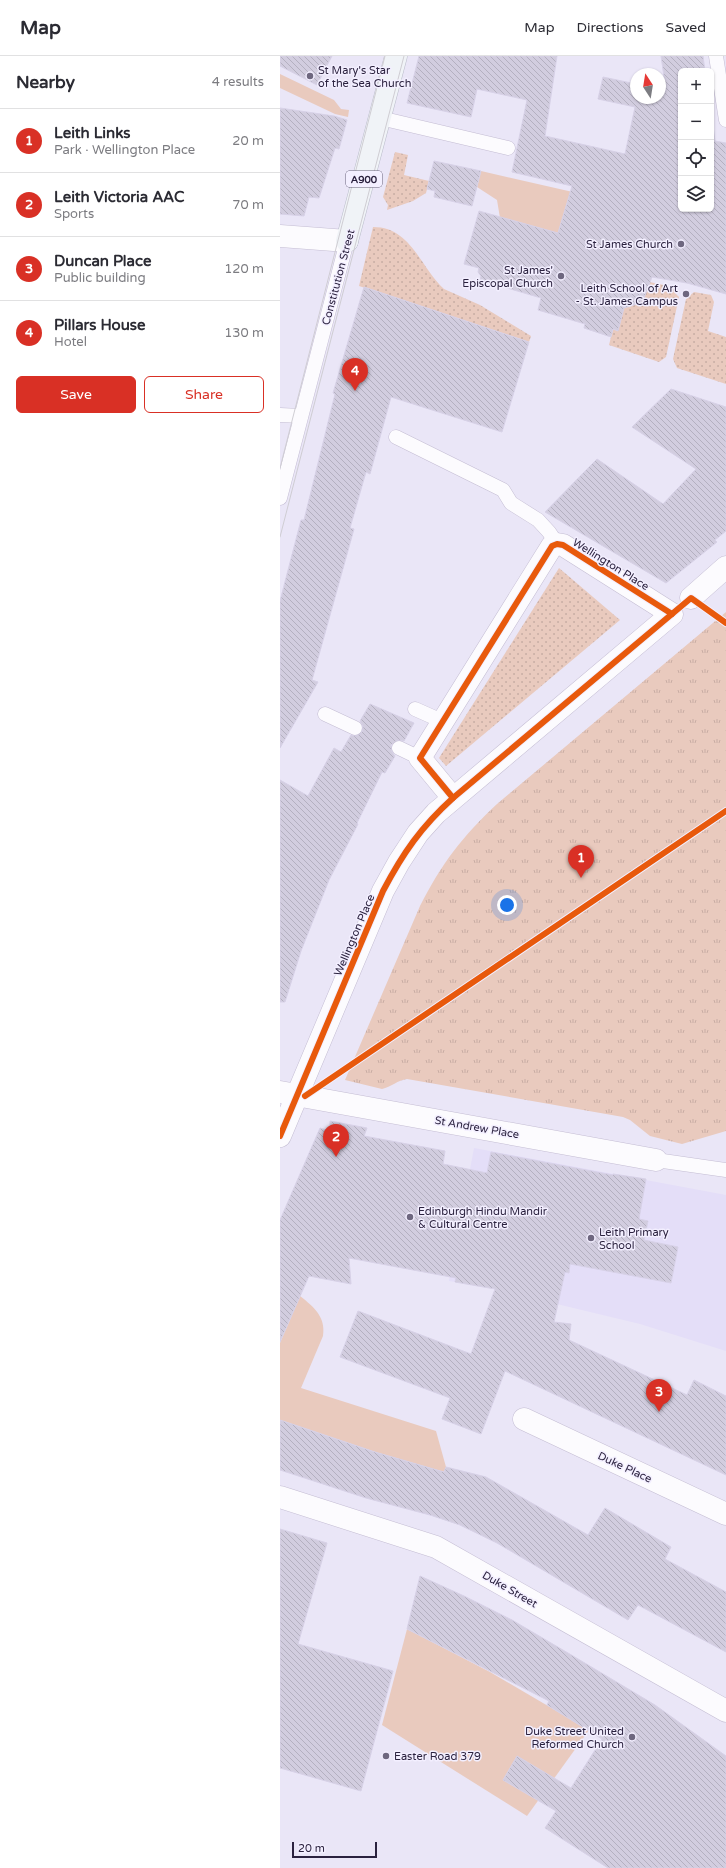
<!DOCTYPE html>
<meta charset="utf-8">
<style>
body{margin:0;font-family:"Varela Round",sans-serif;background:#f2f2f3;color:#2b2b33}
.controls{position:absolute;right:12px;top:12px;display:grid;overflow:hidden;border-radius:6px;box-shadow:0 1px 3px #0004}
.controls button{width:36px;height:36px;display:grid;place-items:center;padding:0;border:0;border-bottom:1px solid #e1e1e2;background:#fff;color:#2b2b33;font:20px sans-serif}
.compass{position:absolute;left:350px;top:12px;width:36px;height:36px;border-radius:50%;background:#fff;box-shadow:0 1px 3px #0004;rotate:348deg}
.scale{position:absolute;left:12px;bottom:10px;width:85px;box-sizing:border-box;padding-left:4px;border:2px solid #2b223f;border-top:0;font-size:11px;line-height:14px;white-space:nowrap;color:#2b223f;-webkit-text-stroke:3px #f3efff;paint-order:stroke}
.you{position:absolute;left:227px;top:849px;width:14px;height:14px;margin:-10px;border:3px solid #fff;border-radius:50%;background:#1a73e8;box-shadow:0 0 0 6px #1a73e833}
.badge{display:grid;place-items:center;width:26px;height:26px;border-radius:50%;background:#d93025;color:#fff;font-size:13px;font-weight:700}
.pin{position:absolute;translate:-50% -33px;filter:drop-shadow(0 1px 2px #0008)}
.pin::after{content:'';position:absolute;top:21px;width:14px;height:12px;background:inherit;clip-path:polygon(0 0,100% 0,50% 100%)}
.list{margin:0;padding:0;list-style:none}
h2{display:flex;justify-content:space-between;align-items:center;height:52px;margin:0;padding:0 16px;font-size:17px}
h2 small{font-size:13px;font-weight:400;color:#7c7c81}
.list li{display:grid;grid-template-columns:26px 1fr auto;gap:12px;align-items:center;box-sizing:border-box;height:64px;padding:0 16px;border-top:1px solid #e1e1e2}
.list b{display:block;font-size:15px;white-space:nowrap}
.list p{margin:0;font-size:13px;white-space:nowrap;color:#7c7c81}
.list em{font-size:13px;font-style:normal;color:#7c7c81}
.actions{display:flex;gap:8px;padding:12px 16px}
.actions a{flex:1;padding:9px 0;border:1px solid #d93025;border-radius:6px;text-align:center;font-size:14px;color:#d93025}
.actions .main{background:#d93025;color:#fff}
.icon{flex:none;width:22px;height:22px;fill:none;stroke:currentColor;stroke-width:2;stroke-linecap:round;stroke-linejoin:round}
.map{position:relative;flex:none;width:446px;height:1812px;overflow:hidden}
header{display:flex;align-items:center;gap:24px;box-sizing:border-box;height:56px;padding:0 20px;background:#fff;border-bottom:1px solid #e1e1e2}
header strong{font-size:19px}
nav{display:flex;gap:22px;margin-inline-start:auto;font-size:14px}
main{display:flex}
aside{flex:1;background:#fff}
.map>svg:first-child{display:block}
</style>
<header>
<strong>Map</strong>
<nav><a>Map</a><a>Directions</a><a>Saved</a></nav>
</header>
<main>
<aside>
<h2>Nearby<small>4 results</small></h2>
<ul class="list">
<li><span class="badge">1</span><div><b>Leith Links</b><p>Park · Wellington Place</p></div><em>20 m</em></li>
<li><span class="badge">2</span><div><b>Leith Victoria AAC</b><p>Sports</p></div><em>70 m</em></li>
<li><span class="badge">3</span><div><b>Duncan Place</b><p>Public building</p></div><em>120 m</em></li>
<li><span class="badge">4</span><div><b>Pillars House</b><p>Hotel</p></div><em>130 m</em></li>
</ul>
<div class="actions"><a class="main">Save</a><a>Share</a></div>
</aside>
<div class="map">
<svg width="446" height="1812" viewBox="0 0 446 1812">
<defs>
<pattern id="grass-dots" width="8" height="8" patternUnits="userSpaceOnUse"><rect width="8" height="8" fill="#e9cabe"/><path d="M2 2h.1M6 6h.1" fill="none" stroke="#c8ada4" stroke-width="1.8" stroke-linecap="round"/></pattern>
<pattern id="park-tufts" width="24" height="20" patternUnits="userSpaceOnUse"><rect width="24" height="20" fill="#e9cabe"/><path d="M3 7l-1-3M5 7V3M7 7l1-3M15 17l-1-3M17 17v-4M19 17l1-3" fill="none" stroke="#c8ada4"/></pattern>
<pattern id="building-back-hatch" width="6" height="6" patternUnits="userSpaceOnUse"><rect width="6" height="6" fill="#d2cddf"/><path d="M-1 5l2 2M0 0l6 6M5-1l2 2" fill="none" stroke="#b4b0c0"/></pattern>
</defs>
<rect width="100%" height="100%" fill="#eae6f7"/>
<!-- built -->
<polygon fill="#e4def8" points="194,1092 446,1139 446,1295 360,1268 215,1233 169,1225"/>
<!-- grass -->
<g fill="url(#grass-dots)">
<polygon points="115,96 128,99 124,119 149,125 146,137 133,145 107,154 108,149 103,141"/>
<path d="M93,171C131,171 140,211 164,233L200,249L251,280L249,286L79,230Z"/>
<polygon points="365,225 393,231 395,237 399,241 386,301 379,306 329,289 333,273 338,275 339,270 335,269 340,251 348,251 360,247"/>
<polygon points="414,236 431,239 434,246 428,275 446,281 446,328 397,312 393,303 406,243"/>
<polygon points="279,512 340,564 166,710 159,702"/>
</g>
<!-- park -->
<path fill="url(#park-tufts)" d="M446,556V1075L402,1088L370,1080L350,1064L343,1061L127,1023C118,1024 111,1031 102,1033L65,1024L140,850C162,807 182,781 217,748Z"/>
<!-- garden -->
<g fill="#e9cabe">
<polygon points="0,18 54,44 61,53 69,54 68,61 55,58 0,32"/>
<polygon points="201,115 341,147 286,164 282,163 280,184 220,162 217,144 197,131"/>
<path d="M20,1240C34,1251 46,1261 43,1280L21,1332L156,1375L166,1411L164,1416L95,1396L0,1364V1287Z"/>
<polygon points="127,1573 210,1616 309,1674 247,1760 102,1669"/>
</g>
<!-- building -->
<g fill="url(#building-back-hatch)" stroke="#d7d1e7">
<polygon points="0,0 52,0 37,29 0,10"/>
<polygon points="139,0 277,0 265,80 345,98 355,51 318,43 323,21 356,28 356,42 380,42 380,33 386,35 381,0 423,0 425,15 401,15 401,153 431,153 431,56 435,85 446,87 446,238 407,227 372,221 364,242 360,247 344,252 338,275 333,273 331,281 304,272 305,268 258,254 261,242 200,224 201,220 198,216 199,212 184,208 199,155 278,177 292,130 232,116 247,44 197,33 191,61 127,47"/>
<polygon points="0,52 54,60 67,64 59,93 55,92 39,142 29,141 24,160 0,158"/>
<polygon points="154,105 201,115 192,150 154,141 155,135 147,133"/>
<polygon points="84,231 249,286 222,376 111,341 90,418 86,416 70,472 74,473 32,624 38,626 0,692 0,545 21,464 24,464 55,338 53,337"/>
<polygon points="391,333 446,351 446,475 435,484 437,486 386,527 265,456 317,403 383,448 416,413 352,371"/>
<polygon points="90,648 134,667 124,685 118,684 111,689 112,696 115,700 105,717 102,716 77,767 78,768 49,824 21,895 5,946 0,946 0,724 28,740 54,692 61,696 71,679 76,680 82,676 83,671 80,665"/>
<polygon points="50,1065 87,1072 84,1080 165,1095 163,1108 207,1117 211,1096 333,1119 333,1118 366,1123 359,1163 368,1165 364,1184 398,1191 391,1227 290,1208 289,1217 285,1216 274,1266 291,1268 289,1284 407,1339 414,1324 446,1340 446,1419 225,1315 201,1378 162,1363 170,1342 60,1301 78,1255 191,1298 215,1233 175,1226 176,1222 69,1202 71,1228 29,1220 0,1286 0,1164 40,1072 50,1075"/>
<polygon points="0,1364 95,1396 164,1416 166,1411 206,1421 308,1479 325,1452 391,1491 385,1503 446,1536 446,1596 358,1549 348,1564 217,1487 180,1469 150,1459 86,1442 0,1414"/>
<polygon points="0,1473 47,1487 18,1588 113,1615 81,1735 0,1712"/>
<polygon points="140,1520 184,1540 232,1564 288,1597 375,1649 446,1700 446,1812 328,1812 265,1772 276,1755 223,1724 237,1700 291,1732 322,1683 267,1649 269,1645 127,1573"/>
</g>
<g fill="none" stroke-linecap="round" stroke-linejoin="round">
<!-- lane casing -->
<g stroke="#c4bdd3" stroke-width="15">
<g id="lane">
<polyline points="436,0 446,64"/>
<polyline points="100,62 228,92"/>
<polyline points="0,359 21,360"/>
<polyline points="116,381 223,434 231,447 258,464 269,476 277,488"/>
<polyline points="0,442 67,185"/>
<polyline points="135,653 162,665"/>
<polyline points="45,658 75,672"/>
<polyline points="119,692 140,702"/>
<polyline points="376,1104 446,1114"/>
</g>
</g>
<!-- street casing -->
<g stroke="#c4bdd3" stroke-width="23">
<g id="street">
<polyline points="0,180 67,185"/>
<polyline points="411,542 446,511"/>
<polyline points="0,1036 376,1104"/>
<polyline points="0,1080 103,835 119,806 138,777 156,757 392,558 283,489 277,488 272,490 140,702 173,742"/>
<polyline points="244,1363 446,1458"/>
</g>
</g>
<!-- secondary casing -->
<g stroke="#c4bdd3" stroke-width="23">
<polyline id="secondary" points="0,1441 156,1491 446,1655"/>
</g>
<!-- primary casing -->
<g stroke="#babdca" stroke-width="23">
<polyline id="primary" points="67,185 116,0"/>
</g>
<!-- lane -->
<use href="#lane" stroke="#fcfbfe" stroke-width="14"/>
<!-- street -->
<use href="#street" stroke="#fcfbfe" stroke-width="22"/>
<!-- secondary -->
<use href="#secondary" stroke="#fcfbfe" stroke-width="22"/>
<!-- primary -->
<use href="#primary" stroke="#f0f3f7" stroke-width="22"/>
<!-- tram -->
<g stroke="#cfcdd3" stroke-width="1">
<polyline points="0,412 105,0"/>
<polyline points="0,481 124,0"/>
</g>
<!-- cycleway casing -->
<g stroke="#f3efff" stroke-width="8">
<g id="cycleway">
<polyline points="173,742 140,702 272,490 277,488 283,489 392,558"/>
<polyline points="25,1040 446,755"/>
<path d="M0,1080L103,835C123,797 141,771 173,742L411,542L446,567"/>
</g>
</g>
<!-- cycleway -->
<use href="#cycleway" stroke="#e8590c" stroke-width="6"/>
</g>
<!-- markers -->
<g fill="#6e677f" stroke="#f3efff" stroke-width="1.5">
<circle cx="30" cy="20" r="4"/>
<circle cx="401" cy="188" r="4"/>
<circle cx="281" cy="220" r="4"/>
<circle cx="406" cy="238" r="4"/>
<circle cx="130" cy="1161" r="4"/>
<circle cx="311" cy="1182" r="4"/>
<circle cx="352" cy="1681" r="4"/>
<circle cx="106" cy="1700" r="4"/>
</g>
<g text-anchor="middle" stroke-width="3" stroke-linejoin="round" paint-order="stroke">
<!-- shield labels -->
<rect fill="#f3efff" stroke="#676079" stroke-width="1" x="66" y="115" width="36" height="16" rx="3"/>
<g font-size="10" font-weight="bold" fill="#2b223f">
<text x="84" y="127">A900</text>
</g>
<!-- poi labels -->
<g font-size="11" fill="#2b223f" stroke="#f3efff" text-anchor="start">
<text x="38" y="18">St Mary's Star<tspan x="38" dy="13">of the Sea Church</tspan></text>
<text x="393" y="192" text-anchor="end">St James Church</text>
<text x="273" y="218" text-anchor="end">St James'<tspan x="273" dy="13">Episcopal Church</tspan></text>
<text x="398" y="236" text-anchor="end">Leith School of Art<tspan x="398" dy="13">- St. James Campus</tspan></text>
<text x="138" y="1159">Edinburgh Hindu Mandir<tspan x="138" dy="13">&amp; Cultural Centre</tspan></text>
<text x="319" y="1180">Leith Primary<tspan x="319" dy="13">School</tspan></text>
<text x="344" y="1679" text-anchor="end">Duke Street United<tspan x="344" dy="13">Reformed Church</tspan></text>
<text x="114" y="1704">Easter Road 379</text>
</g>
<!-- street labels -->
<g font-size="11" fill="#2b223f" stroke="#f3efff">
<text transform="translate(58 221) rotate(-75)" y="4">Constitution Street</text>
<text transform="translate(331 508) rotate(32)" y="4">Wellington Place</text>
<text transform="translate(74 879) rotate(-67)" y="4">Wellington Place</text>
<text transform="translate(197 1071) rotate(10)" y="4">St Andrew Place</text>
<text transform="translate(345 1411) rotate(25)" y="4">Duke Place</text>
<text transform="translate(230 1533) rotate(30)" y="4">Duke Street</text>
</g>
</g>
</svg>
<div class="controls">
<button>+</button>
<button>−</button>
<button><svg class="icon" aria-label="locate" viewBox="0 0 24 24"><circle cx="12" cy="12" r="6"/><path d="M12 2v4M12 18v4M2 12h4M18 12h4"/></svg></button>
<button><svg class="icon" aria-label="layers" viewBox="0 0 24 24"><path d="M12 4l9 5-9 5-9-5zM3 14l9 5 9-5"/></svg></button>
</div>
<svg class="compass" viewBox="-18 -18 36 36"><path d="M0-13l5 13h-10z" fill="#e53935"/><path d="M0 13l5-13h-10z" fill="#7c7c81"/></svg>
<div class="scale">20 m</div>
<div class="you"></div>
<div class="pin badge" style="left:301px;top:822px">1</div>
<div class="pin badge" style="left:56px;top:1101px">2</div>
<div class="pin badge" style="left:379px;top:1356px">3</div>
<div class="pin badge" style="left:75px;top:335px">4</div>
</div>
</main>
